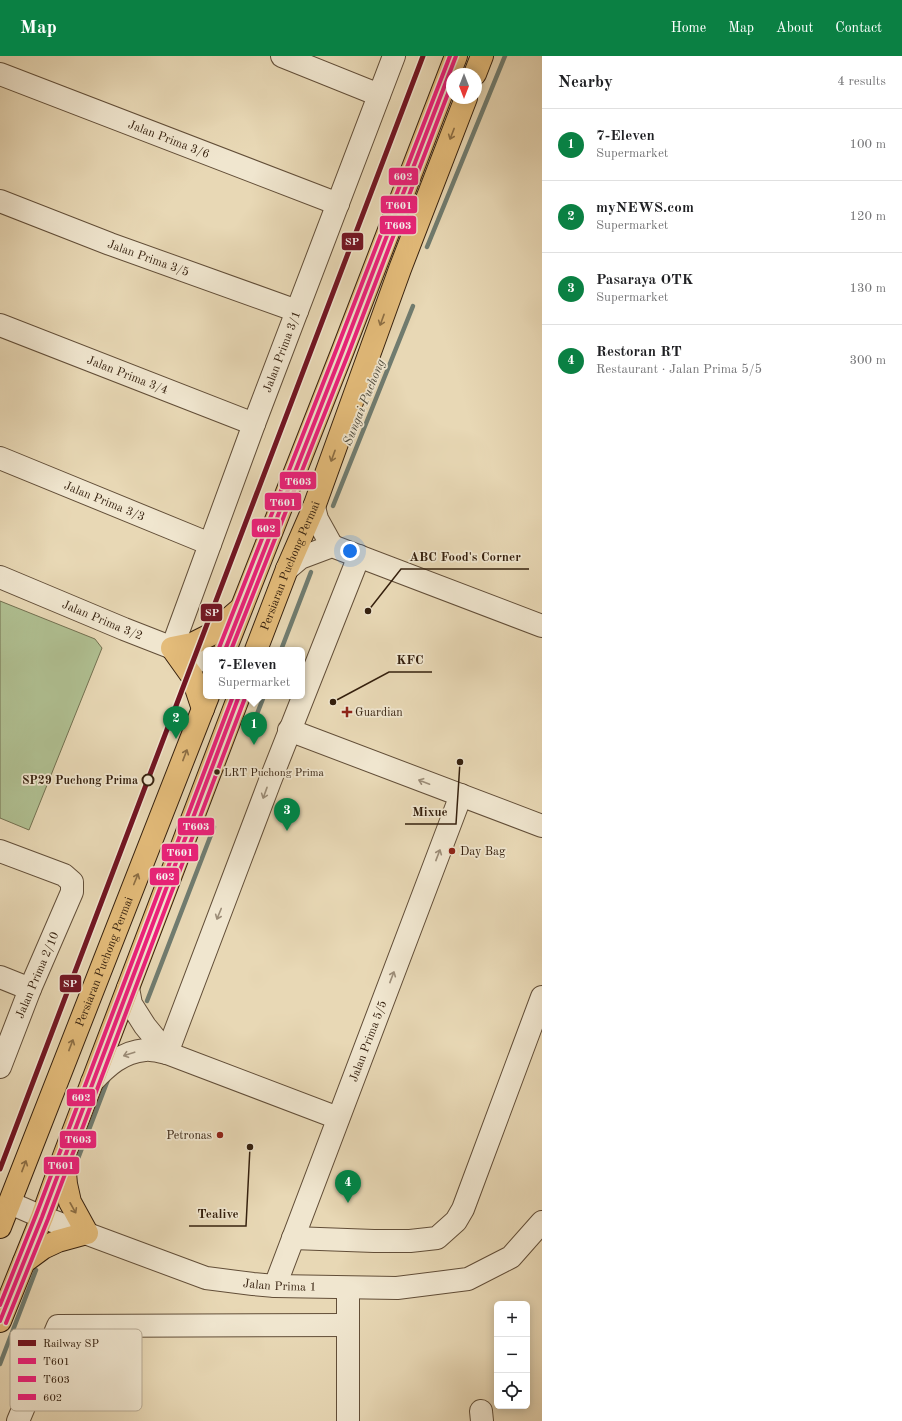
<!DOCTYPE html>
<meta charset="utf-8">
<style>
body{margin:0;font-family:"Old Standard TT",serif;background:#f6f6f6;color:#202124}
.controls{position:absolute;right:12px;bottom:12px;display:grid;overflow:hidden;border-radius:6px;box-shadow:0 2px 10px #0003}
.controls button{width:36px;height:36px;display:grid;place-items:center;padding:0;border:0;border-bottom:1px solid #e0e0e0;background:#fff;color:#202124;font:20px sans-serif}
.compass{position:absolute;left:446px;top:12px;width:36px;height:36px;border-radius:50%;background:#fff;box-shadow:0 2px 10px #0003;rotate:180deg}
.you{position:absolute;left:350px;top:495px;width:14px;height:14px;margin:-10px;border:3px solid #fff;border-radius:50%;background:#1a73e8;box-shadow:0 0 0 6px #1a73e833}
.badge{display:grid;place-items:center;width:26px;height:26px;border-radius:50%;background:#0b8043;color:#fff;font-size:13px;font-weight:700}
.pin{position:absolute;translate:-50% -33px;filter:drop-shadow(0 1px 2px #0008)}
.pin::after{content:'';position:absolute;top:21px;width:14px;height:12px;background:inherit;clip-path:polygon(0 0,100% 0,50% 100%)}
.popup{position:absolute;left:203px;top:591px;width:102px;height:52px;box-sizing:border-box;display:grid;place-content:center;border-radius:6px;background:#fff;filter:drop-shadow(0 1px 3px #0005);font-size:13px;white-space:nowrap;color:#757577}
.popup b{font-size:15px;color:#202124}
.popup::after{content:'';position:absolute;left:50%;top:100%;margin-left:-8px;border:8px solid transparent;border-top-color:#fff}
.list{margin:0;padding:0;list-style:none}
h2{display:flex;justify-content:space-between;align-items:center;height:52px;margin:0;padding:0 16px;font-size:17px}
h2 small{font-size:13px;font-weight:400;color:#757577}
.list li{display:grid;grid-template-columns:26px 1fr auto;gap:12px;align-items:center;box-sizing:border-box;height:72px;padding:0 16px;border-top:1px solid #e0e0e0}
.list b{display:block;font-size:15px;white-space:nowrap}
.list p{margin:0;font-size:13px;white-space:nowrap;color:#757577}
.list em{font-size:13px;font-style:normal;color:#757577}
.icon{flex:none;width:22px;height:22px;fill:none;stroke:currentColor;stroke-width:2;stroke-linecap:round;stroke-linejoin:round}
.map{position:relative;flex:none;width:542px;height:1365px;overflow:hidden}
header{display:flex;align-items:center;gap:24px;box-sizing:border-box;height:56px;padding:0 20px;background:#0b8043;color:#fff}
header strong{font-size:19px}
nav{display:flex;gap:22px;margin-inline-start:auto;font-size:14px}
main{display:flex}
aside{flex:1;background:#fff}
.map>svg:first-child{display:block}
</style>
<header>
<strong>Map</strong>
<nav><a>Home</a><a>Map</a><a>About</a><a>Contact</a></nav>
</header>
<main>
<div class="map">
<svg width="542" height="1365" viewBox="0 0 542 1365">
<rect width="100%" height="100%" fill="#e8d8b5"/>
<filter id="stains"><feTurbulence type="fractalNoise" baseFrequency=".005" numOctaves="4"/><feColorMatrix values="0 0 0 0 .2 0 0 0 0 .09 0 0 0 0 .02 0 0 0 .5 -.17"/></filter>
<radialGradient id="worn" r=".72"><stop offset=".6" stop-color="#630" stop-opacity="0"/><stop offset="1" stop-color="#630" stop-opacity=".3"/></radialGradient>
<!-- green -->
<polygon fill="#b0c092" stroke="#727050" points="0,545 95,583 102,592 29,774 0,762"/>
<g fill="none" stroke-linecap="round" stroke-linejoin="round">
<!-- stream -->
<g stroke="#707c70" stroke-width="4.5">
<polyline points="427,191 505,0"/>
<polyline points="333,450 413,250"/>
<polyline points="281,594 311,516"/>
<polyline points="255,663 264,640"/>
<polyline points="147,945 214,771"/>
<polyline points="74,1113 109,1021"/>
<polyline points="0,1308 36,1214"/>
</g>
<!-- minor casing -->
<g stroke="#624e38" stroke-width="24">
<g id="minor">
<polyline points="282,0 379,39"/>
<path id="s1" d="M0,18L338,148"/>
<path id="s2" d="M0,145L110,188L297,255"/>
<path id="s3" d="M0,269L254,368"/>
<path id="s4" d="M0,402L210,488"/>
<polyline points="314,451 317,463 332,490"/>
<polyline points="287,513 300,502 332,490 542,570"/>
<path id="s5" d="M0,521L124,573L206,605"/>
<path id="s6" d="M172,592L254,368L394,0"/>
<polyline points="289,674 542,770"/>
<polyline points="0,795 64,819 72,826 72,836 30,933 0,1011"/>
<polyline points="0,921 30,933"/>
<polyline points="128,932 131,948 145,970 167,997"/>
<polyline points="167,997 270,725 359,500"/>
<path d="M92,1026C107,1010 122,996 145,994C152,993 160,996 167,997L338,1062"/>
<path id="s7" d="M10,1147L42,1161L206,1222L253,1228L275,1230L397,1232L468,1223L511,1201L542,1166"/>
<polyline points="293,1182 374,1185 410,1185 437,1182 456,1165 463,1153 542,941"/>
<path id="s8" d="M275,1230L461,739"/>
<polyline points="348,1232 348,1365"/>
<polyline points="481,1355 482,1365"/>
<polyline points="18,1365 58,1270 348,1269"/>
</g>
</g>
<!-- major casing -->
<g stroke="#35200e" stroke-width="24">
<g id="major">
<polyline points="475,18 482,0"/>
<polyline points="225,594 343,294 456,0"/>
<path id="s9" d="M256,594L287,513L314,451L400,213L466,42"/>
<polyline points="203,653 192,620 172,592 192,588 210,579 239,554"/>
<path id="s10" d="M0,1171L208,640"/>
<polyline points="24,1206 43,1192 58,1185 87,1177 70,1146 66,1128 64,1106"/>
<polyline points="0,1265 42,1161 64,1100 239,640"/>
</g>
</g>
<!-- minor -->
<use href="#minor" stroke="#f0e6cf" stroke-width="22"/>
<!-- major -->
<use href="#major" stroke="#e4bc7a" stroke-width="22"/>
<!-- bus-1 casing -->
<g stroke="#f0e6cf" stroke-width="7">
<g id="bus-1">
<polyline points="225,594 343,294 456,0"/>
<polyline points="0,1265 42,1161 239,640"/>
</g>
</g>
<!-- bus-2 casing -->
<g stroke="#f0e6cf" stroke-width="7">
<g id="bus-2">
<polyline points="231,594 349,296 452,27"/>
<polyline points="6,1267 48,1163 245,642"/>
</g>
</g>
<!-- bus-3 casing -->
<g stroke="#f0e6cf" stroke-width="7">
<g id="bus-3">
<polyline points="219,592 337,292 450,0"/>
<polyline points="0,1249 36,1159 233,640"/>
</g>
</g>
<!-- bus-1 -->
<use href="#bus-1" stroke="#ed207b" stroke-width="4"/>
<!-- bus-2 -->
<use href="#bus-2" stroke="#ed207b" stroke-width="4"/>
<!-- bus-3 -->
<use href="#bus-3" stroke="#ed207b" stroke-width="4"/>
<!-- rail-1 casing -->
<g stroke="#f0e6cf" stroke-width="8">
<polyline id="rail-1" points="0,1113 423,0"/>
</g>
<!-- rail-1 -->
<use href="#rail-1" stroke="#721422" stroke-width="5"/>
</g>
<!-- one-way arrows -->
<defs><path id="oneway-shaft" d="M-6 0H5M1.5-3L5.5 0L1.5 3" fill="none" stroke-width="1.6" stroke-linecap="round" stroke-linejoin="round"/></defs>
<g stroke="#8c6e44">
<use href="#oneway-shaft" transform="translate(452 78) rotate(111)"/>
<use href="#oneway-shaft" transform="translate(382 264) rotate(110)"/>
<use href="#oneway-shaft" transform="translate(333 400) rotate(110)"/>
<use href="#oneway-shaft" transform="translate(185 699) rotate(-69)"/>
<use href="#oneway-shaft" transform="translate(136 823) rotate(-68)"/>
<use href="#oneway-shaft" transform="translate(71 989) rotate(-69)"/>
<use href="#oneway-shaft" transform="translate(24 1110) rotate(-69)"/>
<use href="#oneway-shaft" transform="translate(73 1152) rotate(61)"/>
</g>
<g stroke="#9c8d78">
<use href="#oneway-shaft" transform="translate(424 726) rotate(-159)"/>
<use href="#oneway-shaft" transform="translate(265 737) rotate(110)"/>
<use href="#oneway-shaft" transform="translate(438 799) rotate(-69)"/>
<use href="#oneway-shaft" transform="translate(219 858) rotate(112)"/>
<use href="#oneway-shaft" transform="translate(392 921) rotate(-69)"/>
<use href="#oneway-shaft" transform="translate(129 998) rotate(162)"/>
</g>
<!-- markers -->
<g fill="#8f2418" stroke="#f0e6cf" stroke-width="1.5">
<path d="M345 650h4v4h4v4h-4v4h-4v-4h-4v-4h4z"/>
<circle cx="452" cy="795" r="4"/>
<circle cx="220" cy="1079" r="4"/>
</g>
<circle fill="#35200e" stroke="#f0e6cf" stroke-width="1.5" cx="217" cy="716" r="3.5"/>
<circle fill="#f0e6cf" stroke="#35200e" stroke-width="2" cx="148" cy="724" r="5.5"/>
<g text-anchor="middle" stroke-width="3.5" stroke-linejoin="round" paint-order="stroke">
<!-- bus labels -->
<g font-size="11" fill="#35200e" stroke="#f0e6cf" text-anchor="start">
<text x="224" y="720">LRT Puchong Prima</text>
</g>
<!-- street labels -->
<g font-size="12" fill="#35200e" stroke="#f0e6cf">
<text dy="4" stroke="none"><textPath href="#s1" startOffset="181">Jalan Prima 3/6</textPath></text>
<text dy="4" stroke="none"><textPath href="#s2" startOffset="159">Jalan Prima 3/5</textPath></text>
<text dy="4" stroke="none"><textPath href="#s6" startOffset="316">Jalan Prima 3/1</textPath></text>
<text dy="4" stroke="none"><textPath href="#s3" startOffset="137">Jalan Prima 3/4</textPath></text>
<text dy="4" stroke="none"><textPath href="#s4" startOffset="113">Jalan Prima 3/3</textPath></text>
<text dy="4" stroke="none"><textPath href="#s9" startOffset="91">Persiaran Puchong Permai</textPath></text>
<text dy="4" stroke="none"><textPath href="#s5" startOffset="111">Jalan Prima 3/2</textPath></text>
<text dy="4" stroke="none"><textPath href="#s10" startOffset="285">Persiaran Puchong Permai</textPath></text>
<text transform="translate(37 919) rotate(-67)" y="4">Jalan Prima 2/10</text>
<text dy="4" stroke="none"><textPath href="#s8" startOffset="262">Jalan Prima 5/5</textPath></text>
<text dy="4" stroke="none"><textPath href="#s7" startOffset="284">Jalan Prima 1</textPath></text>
</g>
<!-- poi labels -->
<g font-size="12" fill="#35200e" stroke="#f0e6cf" text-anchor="start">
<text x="355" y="660">Guardian</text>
<text x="460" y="799">Day Bag</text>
<text x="212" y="1083" text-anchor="end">Petronas</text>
</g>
<!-- stop labels -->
<g font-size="12" font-weight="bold" fill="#35200e" stroke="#f0e6cf" text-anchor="end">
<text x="138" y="728">SP29 Puchong Prima</text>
</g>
<!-- water labels -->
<g font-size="13" font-style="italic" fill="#524e3f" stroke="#f0e6cf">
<text transform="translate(363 346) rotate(-68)" y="5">Sungai Puchong</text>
</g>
</g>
<!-- legend -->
<rect x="10" y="1273" width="132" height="82" rx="6" fill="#f0e6cf" stroke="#b8ab95" stroke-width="1"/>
<rect x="18" y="1284" width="18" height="6" fill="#721422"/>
<rect x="18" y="1302" width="18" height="6" fill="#ed207b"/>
<rect x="18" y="1320" width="18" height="6" fill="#ed207b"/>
<rect x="18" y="1338" width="18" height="6" fill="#ed207b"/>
<g font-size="11" fill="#35200e">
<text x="43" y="1291">Railway SP</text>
<text x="43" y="1309">T601</text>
<text x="43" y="1327">T603</text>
<text x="43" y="1345">602</text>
</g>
<!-- callouts -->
<path fill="none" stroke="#35200e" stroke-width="1.5" d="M368 555L401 513H529M333 646L389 616H432M460 706L456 768H405M250 1091L246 1170H189"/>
<g fill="#35200e" stroke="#f0e6cf" stroke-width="1.5">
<circle cx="368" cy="555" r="4"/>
<circle cx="333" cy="646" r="4"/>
<circle cx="460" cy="706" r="4"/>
<circle cx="250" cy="1091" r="4"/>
</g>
<g font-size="13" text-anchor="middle" font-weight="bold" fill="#35200e" stroke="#f0e6cf" stroke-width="3.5" stroke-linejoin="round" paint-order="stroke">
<text x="465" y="505">ABC Food's Corner</text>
<text x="410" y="608">KFC</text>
<text x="430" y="760">Mixue</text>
<text x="218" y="1162">Tealive</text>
</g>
<g stroke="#f0e6cf" stroke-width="1.5">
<rect x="388" y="111" width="31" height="19" rx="4" fill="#ed207b"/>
<rect x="380" y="139" width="38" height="19" rx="4" fill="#ed207b"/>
<rect x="379" y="159" width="38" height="20" rx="4" fill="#ed207b"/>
<rect x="341" y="176" width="23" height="19" rx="4" fill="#721422"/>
<rect x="279" y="415" width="38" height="19" rx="4" fill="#ed207b"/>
<rect x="264" y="436" width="38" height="19" rx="4" fill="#ed207b"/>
<rect x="251" y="462" width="30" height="20" rx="4" fill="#ed207b"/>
<rect x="200" y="547" width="23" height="19" rx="4" fill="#721422"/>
<rect x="177" y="761" width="38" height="19" rx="4" fill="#ed207b"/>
<rect x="161" y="787" width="38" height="19" rx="4" fill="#ed207b"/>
<rect x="149" y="811" width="31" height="19" rx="4" fill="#ed207b"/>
<rect x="59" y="918" width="23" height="19" rx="4" fill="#721422"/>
<rect x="66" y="1032" width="30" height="19" rx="4" fill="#ed207b"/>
<rect x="59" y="1074" width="38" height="19" rx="4" fill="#ed207b"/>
<rect x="43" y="1100" width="37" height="19" rx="4" fill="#ed207b"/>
</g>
<g font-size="11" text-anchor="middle" font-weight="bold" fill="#fff">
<text x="403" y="124">602</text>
<text x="399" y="153">T601</text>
<text x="398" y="173">T603</text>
<text x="352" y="189">SP</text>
<text x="298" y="429">T603</text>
<text x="283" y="450">T601</text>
<text x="266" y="476">602</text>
<text x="212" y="560">SP</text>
<text x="196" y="774">T603</text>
<text x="180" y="800">T601</text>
<text x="165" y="824">602</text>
<text x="70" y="931">SP</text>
<text x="81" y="1045">602</text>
<text x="78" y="1087">T603</text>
<text x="61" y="1113">T601</text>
</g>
<rect width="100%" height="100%" filter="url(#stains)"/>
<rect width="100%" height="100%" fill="url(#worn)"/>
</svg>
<div class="controls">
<button>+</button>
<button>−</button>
<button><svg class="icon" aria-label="locate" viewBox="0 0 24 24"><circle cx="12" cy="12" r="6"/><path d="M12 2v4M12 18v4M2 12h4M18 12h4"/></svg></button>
</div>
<svg class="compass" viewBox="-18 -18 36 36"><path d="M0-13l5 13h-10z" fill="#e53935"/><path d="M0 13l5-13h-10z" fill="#757577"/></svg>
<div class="you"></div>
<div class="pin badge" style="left:254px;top:689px">1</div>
<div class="popup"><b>7-Eleven</b>Supermarket</div>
<div class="pin badge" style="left:176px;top:683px">2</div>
<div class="pin badge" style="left:287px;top:775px">3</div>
<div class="pin badge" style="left:348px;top:1147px">4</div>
</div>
<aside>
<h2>Nearby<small>4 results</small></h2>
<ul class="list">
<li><span class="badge">1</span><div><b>7-Eleven</b><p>Supermarket</p></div><em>100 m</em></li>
<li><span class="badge">2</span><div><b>myNEWS.com</b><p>Supermarket</p></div><em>120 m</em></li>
<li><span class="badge">3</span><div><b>Pasaraya OTK</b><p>Supermarket</p></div><em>130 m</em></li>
<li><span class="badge">4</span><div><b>Restoran RT</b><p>Restaurant · Jalan Prima 5/5</p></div><em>300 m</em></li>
</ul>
</aside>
</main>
